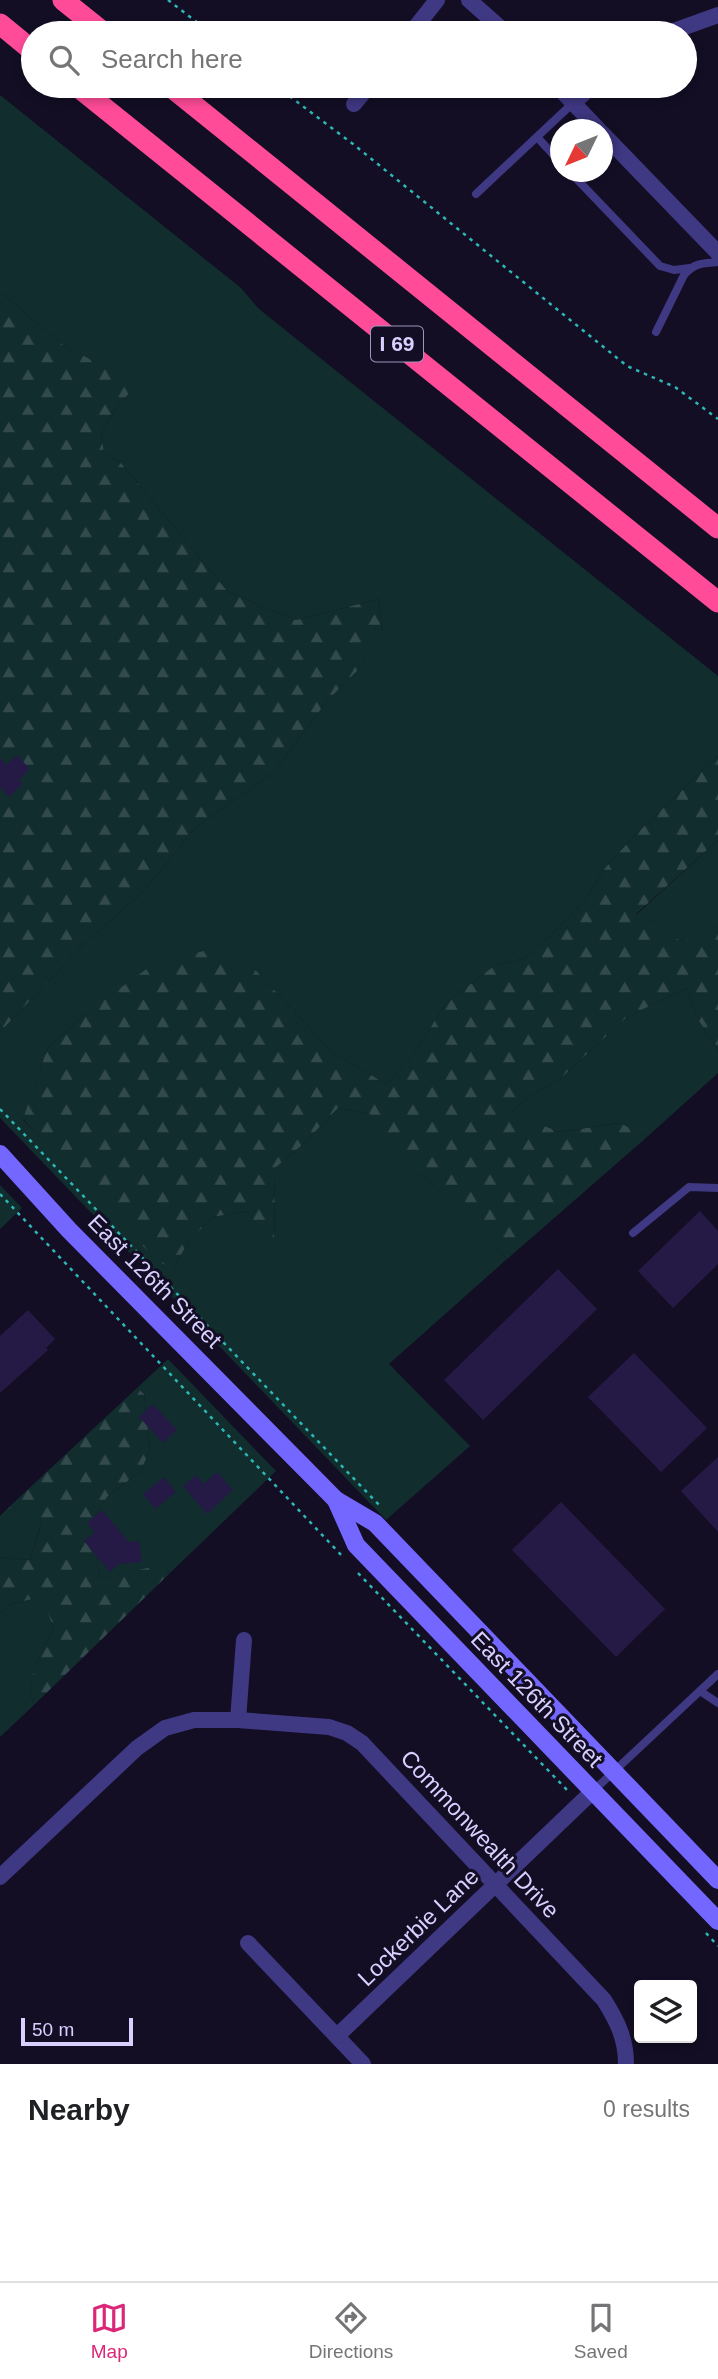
<!DOCTYPE html>
<style>
body{margin:0;font-family:Helvetica,sans-serif;background:#f6f6f6;color:#202124}
.controls{position:absolute;right:21px;bottom:21px;display:grid;overflow:hidden;border-radius:7px;box-shadow:0 4px 10px #0003}
.controls button{width:63px;height:63px;display:grid;place-items:center;padding:0;border:0;border-bottom:2px solid #e0e0e0;background:#fff;color:#202124;font:35px sans-serif}
.compass{position:absolute;left:550px;top:119px;width:63px;height:63px;border-radius:50%;background:#fff;box-shadow:0 4px 10px #0003;rotate:227deg}
.scale{position:absolute;left:21px;bottom:18px;width:112px;box-sizing:border-box;padding-left:7px;border:4px solid #d8d0ff;border-top:0;font-size:19px;line-height:24px;white-space:nowrap;color:#d8d0ff;-webkit-text-stroke:5px #130e24;paint-order:stroke}
.list{margin:0;padding:0;list-style:none}
h2{display:flex;justify-content:space-between;align-items:center;height:91px;margin:0;padding:0 28px;font-size:30px}
h2 small{font-size:23px;font-weight:400;color:#757577}
.icon{flex:none;width:38px;height:38px;fill:none;stroke:currentColor;stroke-width:2;stroke-linecap:round;stroke-linejoin:round}
.map{position:relative;flex:none;width:718px;height:2064px;overflow:hidden}
.search{position:absolute;background:#fff;box-shadow:0 4px 10px #0003;left:21px;right:21px;top:21px;height:77px;display:flex;align-items:center;gap:18px;box-sizing:border-box;padding:0 24px;border-radius:38px;color:#757577;font-size:26px}
.sheet{height:217px;background:#fff}
nav{display:flex;justify-content:space-around;align-items:center;box-sizing:border-box;height:98px;border-top:2px solid #e0e0e0;background:#fff;font-size:19px;color:#757577}
nav a{display:grid;justify-items:center;gap:4px}
nav .on{color:#db2777}
.map>svg:first-child{display:block}
</style>
<div class="map">
<svg width="718" height="2064" viewBox="0 0 718 2064">
<defs>
<pattern id="forest-firs" width="22" height="20" patternUnits="userSpaceOnUse" patternTransform="scale(1.75)"><rect width="22" height="20" fill="#112d2e"/><path d="M5 1l3.5 6h-7zM16 11l3.5 6h-7z" fill="#334a4d"/></pattern>
</defs>
<rect width="100%" height="100%" fill="#130e24"/>
<!-- green -->
<g fill="#112d2e">
<polygon points="0,95 241,288 259,309 718,676 718,756 635,835 605,868 586,899 551,935 525,958 494,966 446,1003 413,1055 386,1084 332,1052 252,966 91,1009 47,1049 23,1120 174,1268 188,1242 213,1217 247,1211 274,1249 275,1168 302,1145 338,1108 370,1114 385,1151 426,1179 468,1217 507,1259 389,1364 470,1446 386,1520 0,1118 0,1032 88,940 143,892 194,829 275,771 327,701 357,671 382,631 379,599 296,620 228,592 121,463 104,452 101,433 118,405 136,385 62,344 0,292"/>
<polygon points="718,840 718,925 682,943 653,922 636,915"/>
<polygon points="687,988 699,1021 718,1050 718,1073 647,1137 619,1123 560,1132 509,1114 533,1094 560,1079 627,1017"/>
<polygon points="0,1185 22,1208 0,1229"/>
<polygon points="168,1359 276,1471 170,1573 160,1566 100,1579 91,1522 107,1497 141,1471 150,1449 144,1394 137,1388"/>
<polygon points="8,1508 41,1523 30,1560 0,1557 0,1516"/>
<path d="M32,1599L48,1612L54,1630C41,1651 24,1680 34,1705L0,1737V1613L9,1605Z"/>
</g>
<!-- forest -->
<g fill="url(#forest-firs)">
<polygon points="0,292 62,344 137,385 118,405 101,433 104,452 121,463 228,592 296,620 379,599 382,632 357,671 327,701 275,771 194,829 143,892 88,940 0,1032"/>
<polygon points="718,756 718,840 636,914 653,922 682,942 718,925 718,1050 699,1021 687,988 627,1017 560,1079 533,1094 510,1113 560,1132 620,1123 647,1137 507,1259 468,1218 426,1179 384,1151 370,1114 338,1108 302,1145 275,1168 274,1251 247,1211 213,1217 188,1242 174,1268 158,1262 23,1119 47,1049 91,1009 155,963 212,949 252,966 332,1052 386,1084 413,1055 446,1003 494,966 525,958 551,935 586,899 605,868 635,835"/>
<path d="M137,1388L144,1394L150,1449L141,1471L107,1497L91,1522L100,1579L160,1565L170,1573L34,1705C24,1680 41,1651 54,1630L48,1613L32,1599L9,1605L0,1613V1557L30,1560L41,1524L8,1508Z"/>
</g>
<!-- building -->
<g fill="#251a45">
<polygon points="17,755 30,769 19,780 23,784 9,797 0,787 0,758 6,765"/>
<polygon points="700,1211 718,1231 718,1264 673,1308 638,1271"/>
<polygon points="558,1269 597,1309 483,1420 444,1380"/>
<polygon points="28,1310 55,1339 46,1348 48,1350 0,1393 0,1336"/>
<polygon points="634,1353 707,1428 661,1472 588,1397"/>
<polygon points="153,1404 177,1430 163,1443 139,1417"/>
<polygon points="718,1457 718,1532 681,1491"/>
<polygon points="217,1472 233,1490 207,1514 183,1486 196,1475 203,1484"/>
<polygon points="164,1477 176,1492 155,1509 143,1494"/>
<polygon points="561,1502 665,1609 616,1657 512,1550"/>
<polygon points="102,1510 129,1542 139,1541 142,1562 119,1564 110,1572 84,1541 95,1532 87,1523"/>
</g>
<g fill="none" stroke-linecap="round" stroke-linejoin="round">
<!-- path -->
<g stroke="#2db7b6" stroke-width="2.5" stroke-dasharray="3.5 5" stroke-linecap="butt">
<polyline points="168,0 211,33"/>
<polyline points="276,86 353,144 627,366 675,387 718,419"/>
<polyline points="0,1109 381,1507"/>
<polyline points="0,1194 344,1558"/>
<polyline points="358,1573 569,1792"/>
<polyline points="706,1933 718,1946"/>
</g>
<!-- lane -->
<g stroke="#3f3883" stroke-width="8">
<polyline points="537,137 560,162"/>
<polyline points="570,172 660,266 674,270 690,268"/>
<polyline points="476,194 573,103"/>
<path d="M656,332L684,275C694,263 703,263 718,262"/>
<polyline points="633,1233 689,1187 718,1188"/>
<polyline points="700,1691 718,1703"/>
<polyline points="592,1792 718,1674"/>
</g>
<!-- street -->
<g stroke="#3f3883" stroke-width="16">
<polyline points="469,0 506,33"/>
<polyline points="411,33 437,0"/>
<polyline points="668,33 718,15"/>
<polyline points="557,86 599,130"/>
<polyline points="573,103 592,86"/>
<polyline points="354,104 369,86"/>
<polyline points="602,133 718,253"/>
<polyline points="238,1720 244,1640"/>
<path d="M0,1877L137,1748L165,1728L194,1720H238L329,1727L347,1733L362,1743L604,2000C617,2021 626,2038 626,2064"/>
<polyline points="248,1943 363,2064"/>
<polyline points="337,2036 592,1792"/>
</g>
<!-- secondary -->
<g stroke="#7367ff" stroke-width="18">
<polyline points="0,1154 69,1230 336,1500 375,1523 718,1880"/>
<polyline points="336,1500 356,1545 718,1921"/>
</g>
<!-- highway -->
<g stroke="#ff4b98" stroke-width="21">
<polyline points="63,0 104,33"/>
<polyline points="0,24 33,51"/>
<polyline points="77,86 718,602"/>
<polyline points="170,86 718,528"/>
</g>
</g>
<g text-anchor="middle" stroke-width="6" stroke-linejoin="round" paint-order="stroke">
<!-- shield labels -->
<rect fill="#130e24" stroke="#9d96bd" stroke-width="2" x="371" y="326.5" width="52" height="35" rx="5"/>
<g font-size="21" font-weight="bold" fill="#d8d0ff">
<text x="397" y="351">I 69</text>
</g>
<!-- street labels -->
<g font-size="23" fill="#d8d0ff" stroke="#130e24">
<text transform="translate(155 1281) rotate(45)" y="8">East 126th Street</text>
<text transform="translate(537 1699) rotate(46)" y="8">East 126th Street</text>
<text transform="translate(480 1834) rotate(47)" y="8">Commonwealth Drive</text>
<text transform="translate(418 1927) rotate(-44)" y="8">Lockerbie Lane</text>
</g>
</g>
</svg>
<div class="controls">
<button><svg class="icon" aria-label="layers" viewBox="0 0 24 24"><path d="M12 4l9 5-9 5-9-5zM3 14l9 5 9-5"/></svg></button>
</div>
<svg class="compass" viewBox="-18 -18 36 36"><path d="M0-13l5 13h-10z" fill="#e53935"/><path d="M0 13l5-13h-10z" fill="#757577"/></svg>
<div class="scale">50 m</div>
<div class="search"><svg class="icon" aria-label="search" viewBox="0 0 24 24"><circle cx="10" cy="10" r="6"/><path d="M15 15l6 6"/></svg>Search here</div>
</div>
<section class="sheet">
<h2>Nearby<small>0 results</small></h2>
<ul class="list">
</ul>
</section>
<nav>
<a class="on"><svg class="icon" aria-label="map" viewBox="0 0 24 24"><path d="M3 6l6-2 6 2 6-2v14l-6 2-6-2-6 2zM9 4v14M15 6v14"/></svg>Map</a>
<a><svg class="icon" aria-label="directions" viewBox="0 0 24 24"><path d="M12 3l9 9-9 9-9-9zM9 14v-3h6M13 9l2 2-2 2"/></svg>Directions</a>
<a><svg class="icon" aria-label="saved" viewBox="0 0 24 24"><path d="M7 4h10v16l-5-4-5 4z"/></svg>Saved</a>
</nav>
